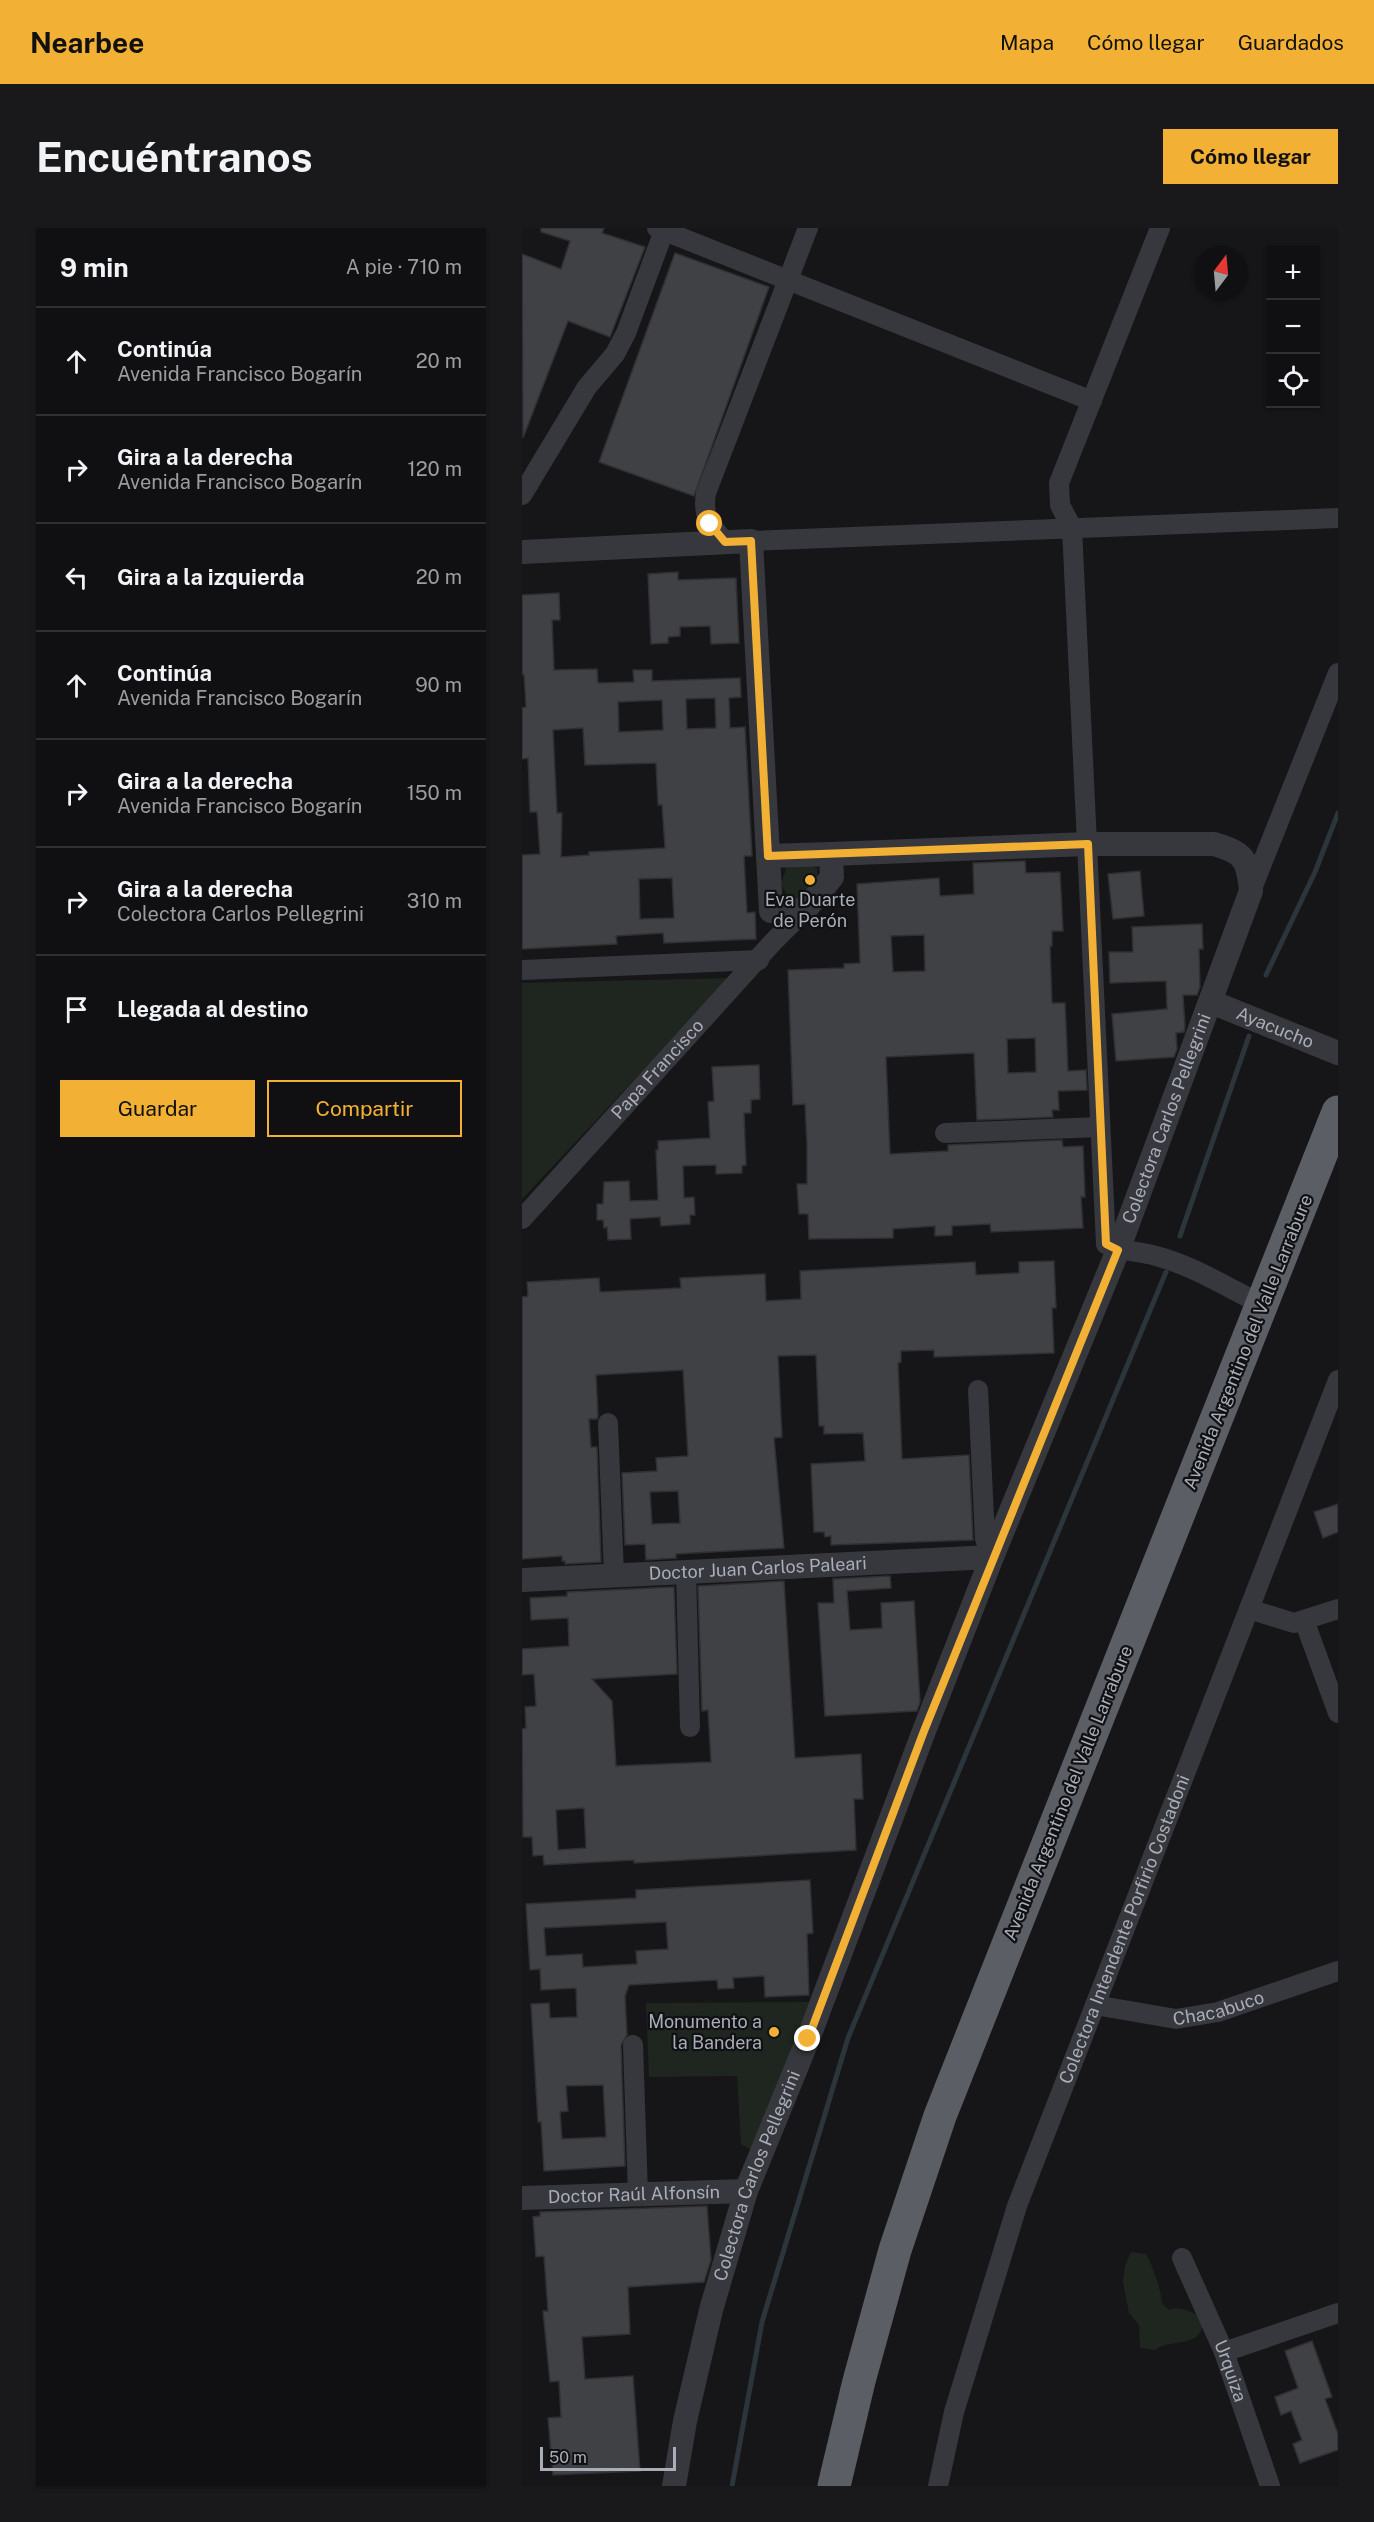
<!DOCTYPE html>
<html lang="es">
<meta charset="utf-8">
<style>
body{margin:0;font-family:"Public Sans",sans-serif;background:#19191b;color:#f1f3f6}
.controls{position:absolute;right:18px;top:18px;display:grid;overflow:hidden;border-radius:0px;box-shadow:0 2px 4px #0004}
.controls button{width:54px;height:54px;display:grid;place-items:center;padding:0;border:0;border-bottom:2px solid #303032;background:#101012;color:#f1f3f6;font:30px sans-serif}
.compass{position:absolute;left:672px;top:18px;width:54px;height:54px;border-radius:50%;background:#101012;box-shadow:0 2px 4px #0004;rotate:16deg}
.scale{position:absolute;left:18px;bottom:15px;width:136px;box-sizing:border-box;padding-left:6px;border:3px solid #a8adb8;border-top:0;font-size:16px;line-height:21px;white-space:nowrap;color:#a8adb8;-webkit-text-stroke:4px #111113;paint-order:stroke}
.stop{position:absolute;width:18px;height:18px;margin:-14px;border:4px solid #f2b134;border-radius:50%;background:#fff}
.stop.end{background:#f2b134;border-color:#fff;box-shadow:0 2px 6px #0008}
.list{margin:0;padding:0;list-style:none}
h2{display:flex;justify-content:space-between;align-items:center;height:78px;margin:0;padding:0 24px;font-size:26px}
h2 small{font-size:20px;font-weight:400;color:#9c9d9f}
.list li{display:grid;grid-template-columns:39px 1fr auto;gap:18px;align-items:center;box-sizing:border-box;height:108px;padding:0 24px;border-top:2px solid #303032}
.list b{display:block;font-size:22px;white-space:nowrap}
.list p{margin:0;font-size:20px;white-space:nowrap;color:#9c9d9f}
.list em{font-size:20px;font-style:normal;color:#9c9d9f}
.actions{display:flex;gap:12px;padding:18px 24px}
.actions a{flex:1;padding:14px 0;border:2px solid #f2b134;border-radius:0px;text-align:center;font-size:21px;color:#f2b134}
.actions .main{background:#f2b134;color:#111}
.icon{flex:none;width:33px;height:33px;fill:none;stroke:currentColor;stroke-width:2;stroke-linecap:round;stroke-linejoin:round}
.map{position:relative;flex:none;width:816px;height:2258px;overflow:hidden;border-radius:0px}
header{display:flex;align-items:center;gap:36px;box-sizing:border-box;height:84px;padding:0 30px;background:#f2b134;color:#111}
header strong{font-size:28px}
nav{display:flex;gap:33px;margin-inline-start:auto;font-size:21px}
.intro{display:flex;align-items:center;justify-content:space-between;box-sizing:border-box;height:144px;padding:0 36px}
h1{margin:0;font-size:42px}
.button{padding:15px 27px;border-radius:0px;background:#f2b134;color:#111;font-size:21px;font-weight:700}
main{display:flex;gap:36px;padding:0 36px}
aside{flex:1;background:#101012;border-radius:0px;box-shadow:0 2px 4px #0004}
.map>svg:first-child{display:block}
</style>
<header>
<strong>Nearbee</strong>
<nav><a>Mapa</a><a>Cómo llegar</a><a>Guardados</a></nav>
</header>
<div class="intro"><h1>Encuéntranos</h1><a class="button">Cómo llegar</a></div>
<main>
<aside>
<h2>9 min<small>A pie · 710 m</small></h2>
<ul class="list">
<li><svg class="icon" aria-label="ahead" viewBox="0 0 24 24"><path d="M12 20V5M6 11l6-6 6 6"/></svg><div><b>Continúa</b><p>Avenida Francisco Bogarín</p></div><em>20 m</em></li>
<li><svg class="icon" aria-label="right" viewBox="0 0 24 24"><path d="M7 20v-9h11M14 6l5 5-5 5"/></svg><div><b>Gira a la derecha</b><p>Avenida Francisco Bogarín</p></div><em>120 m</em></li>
<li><svg class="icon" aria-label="left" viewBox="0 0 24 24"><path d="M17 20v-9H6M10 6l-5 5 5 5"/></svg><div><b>Gira a la izquierda</b></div><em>20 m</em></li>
<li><svg class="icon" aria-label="ahead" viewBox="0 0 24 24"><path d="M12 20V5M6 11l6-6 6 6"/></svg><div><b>Continúa</b><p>Avenida Francisco Bogarín</p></div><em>90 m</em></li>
<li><svg class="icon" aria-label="right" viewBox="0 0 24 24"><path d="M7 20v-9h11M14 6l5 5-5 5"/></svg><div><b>Gira a la derecha</b><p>Avenida Francisco Bogarín</p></div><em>150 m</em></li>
<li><svg class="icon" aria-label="right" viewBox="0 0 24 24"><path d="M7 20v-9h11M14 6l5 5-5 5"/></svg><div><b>Gira a la derecha</b><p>Colectora Carlos Pellegrini</p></div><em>310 m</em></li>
<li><svg class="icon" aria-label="arrive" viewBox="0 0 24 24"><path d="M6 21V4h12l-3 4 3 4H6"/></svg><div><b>Llegada al destino</b></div></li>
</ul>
<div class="actions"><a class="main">Guardar</a><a>Compartir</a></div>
</aside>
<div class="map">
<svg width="816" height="2258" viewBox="0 0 816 2258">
<rect width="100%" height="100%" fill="#161618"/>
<!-- green -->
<g fill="#1e261f">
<polygon points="285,634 295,640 296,654 279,673 267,671 259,656 265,638"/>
<polygon points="208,750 0,971 0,755"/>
<polygon points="287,1774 231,1923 219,1916 215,1848 127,1849 124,1775"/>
<path d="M609,2024L624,2026C630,2036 640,2064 640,2076L647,2082C659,2076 691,2089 677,2106C667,2118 645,2112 633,2122L618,2120L617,2097L607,2085L601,2054L603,2038Z"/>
</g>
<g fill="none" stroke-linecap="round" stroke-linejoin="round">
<!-- stream -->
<g stroke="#2c353c" stroke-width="5">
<polyline points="744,747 793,644 816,585"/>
<polyline points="658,1008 727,808"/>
<polyline points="210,2258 240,2094 326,1810 644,1044"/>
</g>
</g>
<!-- building -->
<g fill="#404145" stroke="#303034" stroke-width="1.5" fill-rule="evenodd">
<polygon points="19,0 82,0 80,5 123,19 88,109 46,93 1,210 0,26 39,41 48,13 19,4"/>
<polygon points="153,25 247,59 172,268 77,234"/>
<polygon points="156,344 156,352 214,350 217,415 189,416 188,398 158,399 158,408 146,409 146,415 129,416 126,346"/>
<path d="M37,365L38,392H30L32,442L75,441L76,455L112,454L111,442H130V453L218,450L219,469L207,470L208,500L223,499L230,628H222L225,685L233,684L234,711L142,715L141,705L94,708L95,716L0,721V627L18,626L15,584H8L6,530L0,531V480L4,479L2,447H0V367ZM193,470L194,500L165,501L164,471ZM140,472L141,502L97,504L96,474ZM61,500L63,537L134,535L136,577H140L143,620L67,624V627L39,629L40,585H35L31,502ZM150,650L152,690L118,691L117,651Z"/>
<path d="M503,633L504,645L538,644L541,703H530V718H528L530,775H543L546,843L564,842L565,862L536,863L537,882H530L531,889L455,892L452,825L364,829L368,926L426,923V917L540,912L541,919L561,918L563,969H559L561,1000L469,1004L468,996L430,998V1007L413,1008V998L371,1001V1010L287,1011L286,986H277L275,956H285V917L283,876L271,877L266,742L322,740V736L338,735L335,656L417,650L418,668L452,666L451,635ZM402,707L403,743L371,744L369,708ZM513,810L514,844L486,845L485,811Z"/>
<polygon points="618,643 622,688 591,691 586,646"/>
<polygon points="680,696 681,721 677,721 678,759 675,767 661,767 663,799 662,804 654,805 655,821 652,829 594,833 590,786 645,781 644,753 588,755 587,724 611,724 610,699"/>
<polygon points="237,837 238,871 229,872 229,885 222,885 224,937 220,938 220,945 194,946 194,937 161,938 162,970 172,969 173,987 168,987 168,996 139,998 138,989 108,991 109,1011 86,1012 85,999 82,1000 81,992 75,992 75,976 81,976 82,954 107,953 108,973 136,972 134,922 136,922 136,913 188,910 186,874 192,873 190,839"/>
<path d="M532,1033L534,1080H530L532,1125L412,1129V1122L379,1123V1134L376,1135L380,1231L447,1227L451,1312L309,1317V1308L303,1309L302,1304H292L289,1236L343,1233L341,1205L302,1206V1198H297L294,1127L256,1128L260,1209L252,1210L262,1320L154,1326V1330L124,1332L123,1316L103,1317L100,1245L135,1243L134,1230L166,1228L161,1142L74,1147L76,1188L75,1191H67L69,1219H75L79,1334L43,1336V1333H40V1328L0,1331V1069L6,1068L5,1054L77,1050L78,1064L159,1060L158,1050L243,1046L244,1073L279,1071L278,1043L453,1034L454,1047L497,1045V1034ZM156,1263L158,1295L130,1296L128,1264Z"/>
<polygon points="816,1276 816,1304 801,1310 792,1284"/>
<polygon points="368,1348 369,1360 325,1363 328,1402 360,1400 359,1375 392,1373 398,1474 395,1483 303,1488 296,1375 312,1375 311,1351"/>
<path d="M262,1353L273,1530L339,1526L341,1571H332L334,1622L112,1635V1632L22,1637L21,1627L11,1628L10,1609H1L0,1501L4,1500L3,1479L14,1478L12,1446L0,1447V1421L47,1418L46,1390L9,1392L8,1370L45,1368V1364L152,1359L155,1446L70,1451L90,1473L94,1538L189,1534L186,1482L180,1483L176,1358ZM62,1580L64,1620L36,1622L34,1582Z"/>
<path d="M288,1652L291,1705L285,1706L287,1767L243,1769L242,1748L211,1750L212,1760L196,1761L195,1752L107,1757L103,1768L105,1807L99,1817L103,1938L22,1943L19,1894H16L9,1776L27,1775L28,1790L55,1789L54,1760L19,1762L18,1741L8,1742L4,1676L114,1670V1662ZM144,1694L146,1721L114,1723L115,1736L61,1739L60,1726L24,1728L22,1700ZM81,1857L84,1909L40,1911L38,1884L46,1883L44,1858Z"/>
<polygon points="185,1978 189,2032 182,2054 106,2059 108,2106 60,2109 63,2151 111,2148 118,2243 31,2247 26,2190 39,2189 37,2153 28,2154 21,2083 26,2083 22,2028 14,2029 11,1989 18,1988 18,1984"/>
<polygon points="790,2113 810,2169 803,2171 816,2206 816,2222 778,2235 771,2216 780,2212 769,2183 759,2187 753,2169 776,2160 763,2123"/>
</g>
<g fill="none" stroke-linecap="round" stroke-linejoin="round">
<!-- minor -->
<g stroke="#37383d" stroke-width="20">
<polyline points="135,0 570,173"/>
<path d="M638,0L537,255L538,277L550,300L584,1016C600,1024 617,1023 634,1028C672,1038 706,1060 741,1077"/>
<polyline points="0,267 65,159 93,126 104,105 143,0"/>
<polyline points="229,313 816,290"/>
<path d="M203,314C188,296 180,289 184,265L286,0"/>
<polyline points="729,663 816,445"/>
<polyline points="0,742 237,732"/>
<polyline points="423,905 578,899"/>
<path id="s1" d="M0,991L251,714L283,682"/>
<polyline points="456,1162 463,1311 470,1329"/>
<polyline points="86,1195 92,1347"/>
<polyline points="164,1344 168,1499"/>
<polyline points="727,1381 772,1395 816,1381"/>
<polyline points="782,1392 816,1485"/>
<path id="s2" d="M573,1777L654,1791L696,1784L816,1743"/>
<polyline points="111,1817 116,1966"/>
<path id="s3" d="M660,2030L702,2124L748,2258"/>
<polyline points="702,2124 816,2085"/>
<path id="s4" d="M416,2258L432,2184L495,1978L816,1152"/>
</g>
<!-- tertiary -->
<g stroke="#37383d" stroke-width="24">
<polyline points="0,324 229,313 249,683 283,682 310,649 309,626 246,628"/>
<path id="s5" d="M689,774L816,825"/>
<path id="s6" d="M0,1352L470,1329"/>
<path id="s7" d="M0,1970L224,1963"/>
<path id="s8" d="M152,2258L163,2193L189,2082L224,1963L286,1811L402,1503L470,1329L596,1022L729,663C726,632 723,625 692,616H566L309,626"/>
</g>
<!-- trunk -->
<polyline stroke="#5b5e65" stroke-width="33" points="312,2258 337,2153 373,2022 418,1888 816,884"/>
</g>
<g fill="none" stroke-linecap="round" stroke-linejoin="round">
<!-- route -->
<polyline stroke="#f2b134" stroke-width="8" points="188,296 203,314 229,313 246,628 566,616 584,1016 596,1022 402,1503 286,1811"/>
</g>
<!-- markers -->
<g fill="#f2b134" stroke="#111113" stroke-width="2">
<circle cx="288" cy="652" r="6"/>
<circle cx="252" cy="1804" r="6"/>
</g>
<g text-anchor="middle" stroke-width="4.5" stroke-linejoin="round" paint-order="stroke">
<!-- poi labels -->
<g font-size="18" fill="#a8adb8" stroke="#111113">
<text x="288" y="678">Eva Duarte<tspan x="288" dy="21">de Perón</tspan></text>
<text x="240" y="1800" text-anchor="end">Monumento a<tspan x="240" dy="21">la Bandera</tspan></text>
</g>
<!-- street labels -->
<g font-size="18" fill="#a8adb8" stroke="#111113">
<text dy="6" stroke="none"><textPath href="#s5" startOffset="69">Ayacucho</textPath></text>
<text dy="6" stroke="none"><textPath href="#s1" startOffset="202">Papa Francisco</textPath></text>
<text dy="6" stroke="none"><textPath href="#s8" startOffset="1456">Colectora Carlos Pellegrini</textPath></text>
<text transform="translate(726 1114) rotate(-68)" y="6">Avenida Argentino del Valle Larrabure</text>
<text dy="6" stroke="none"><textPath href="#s6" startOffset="236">Doctor Juan Carlos Paleari</textPath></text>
<text transform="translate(546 1565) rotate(-68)" y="6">Avenida Argentino del Valle Larrabure</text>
<text dy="6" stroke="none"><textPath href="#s4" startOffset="588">Colectora Intendente Porfirio Costadoni</textPath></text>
<text dy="6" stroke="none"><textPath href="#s2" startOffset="126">Chacabuco</textPath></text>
<text dy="6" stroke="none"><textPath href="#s8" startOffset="322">Colectora Carlos Pellegrini</textPath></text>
<text dy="6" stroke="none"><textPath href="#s7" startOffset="112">Doctor Raúl Alfonsín</textPath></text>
<text dy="6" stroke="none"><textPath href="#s3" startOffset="123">Urquiza</textPath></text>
</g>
</g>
</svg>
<div class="controls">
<button>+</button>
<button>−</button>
<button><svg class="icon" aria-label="locate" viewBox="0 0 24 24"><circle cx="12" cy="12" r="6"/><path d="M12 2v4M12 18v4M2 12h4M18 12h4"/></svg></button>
</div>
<svg class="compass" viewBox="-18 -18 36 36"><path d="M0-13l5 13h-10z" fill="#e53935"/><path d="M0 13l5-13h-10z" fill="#9c9d9f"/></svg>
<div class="scale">50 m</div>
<div class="stop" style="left:188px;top:296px"></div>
<div class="stop end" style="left:286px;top:1811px"></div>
</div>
</main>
